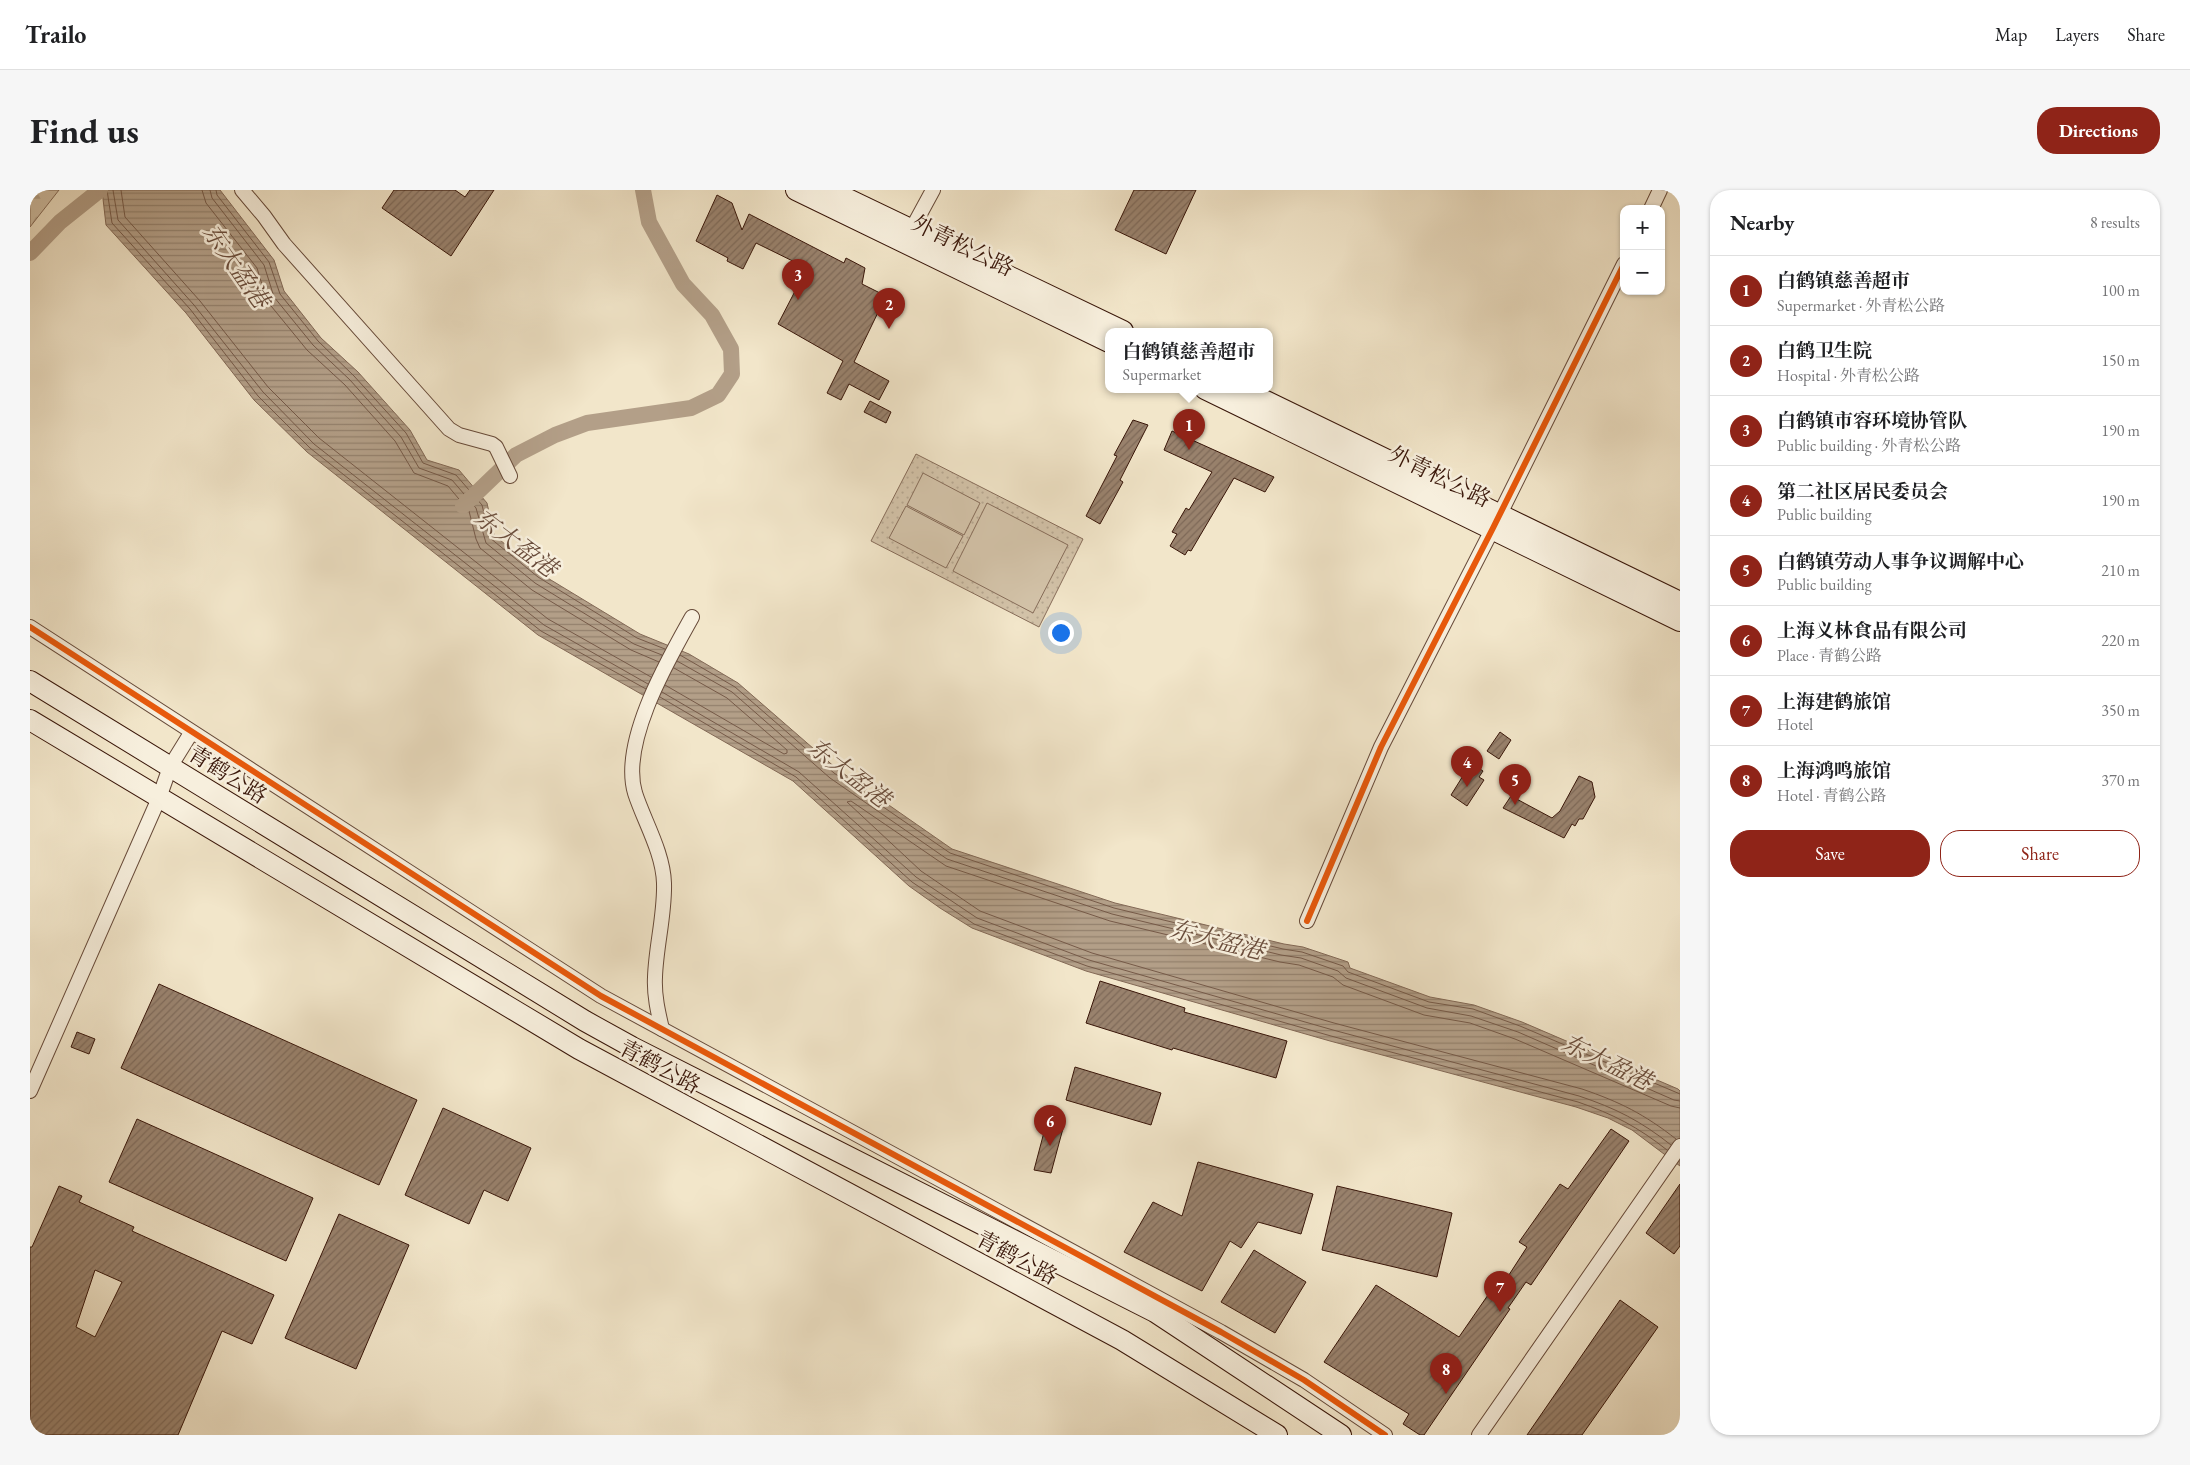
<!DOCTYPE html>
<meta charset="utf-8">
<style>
body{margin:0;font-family:"EB Garamond","Noto Serif SC",serif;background:#f6f6f6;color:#202124}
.controls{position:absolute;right:15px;top:15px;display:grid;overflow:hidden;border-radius:10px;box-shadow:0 1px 4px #0004}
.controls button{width:45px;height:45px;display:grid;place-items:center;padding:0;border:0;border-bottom:1px solid #e0e0e0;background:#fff;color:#202124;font:25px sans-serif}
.you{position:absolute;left:1030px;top:442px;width:18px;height:18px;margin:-12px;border:4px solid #fff;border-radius:50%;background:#1a73e8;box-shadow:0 0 0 8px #1a73e833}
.badge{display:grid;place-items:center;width:32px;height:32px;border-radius:50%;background:#8f2418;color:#fff;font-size:16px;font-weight:700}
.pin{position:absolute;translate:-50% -41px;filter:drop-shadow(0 1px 2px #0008)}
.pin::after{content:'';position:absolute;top:26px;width:18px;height:15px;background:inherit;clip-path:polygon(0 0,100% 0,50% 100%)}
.popup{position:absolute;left:1075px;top:138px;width:168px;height:65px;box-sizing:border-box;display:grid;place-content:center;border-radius:10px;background:#fff;filter:drop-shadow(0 1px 4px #0005);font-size:16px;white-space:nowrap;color:#757577}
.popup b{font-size:19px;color:#202124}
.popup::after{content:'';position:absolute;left:50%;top:100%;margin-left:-10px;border:10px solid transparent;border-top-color:#fff}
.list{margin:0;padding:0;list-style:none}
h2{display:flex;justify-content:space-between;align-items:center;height:65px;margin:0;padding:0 20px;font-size:21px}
h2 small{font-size:16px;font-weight:400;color:#757577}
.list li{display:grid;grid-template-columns:32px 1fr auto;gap:15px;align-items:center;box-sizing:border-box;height:70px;padding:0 20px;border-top:1px solid #e0e0e0}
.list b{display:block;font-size:19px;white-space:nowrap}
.list p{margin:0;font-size:16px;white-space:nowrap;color:#757577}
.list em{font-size:16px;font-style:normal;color:#757577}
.actions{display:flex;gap:10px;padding:15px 20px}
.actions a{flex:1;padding:11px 0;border:1px solid #8f2418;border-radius:20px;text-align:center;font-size:18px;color:#8f2418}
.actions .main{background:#8f2418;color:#fff}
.map{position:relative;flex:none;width:1650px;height:1245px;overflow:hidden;border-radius:20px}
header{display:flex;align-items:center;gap:30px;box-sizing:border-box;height:70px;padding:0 25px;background:#fff;border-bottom:1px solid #e0e0e0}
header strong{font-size:24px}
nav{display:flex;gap:28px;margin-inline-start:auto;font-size:18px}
.intro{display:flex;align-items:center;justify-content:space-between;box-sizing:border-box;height:120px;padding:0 30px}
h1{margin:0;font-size:35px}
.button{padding:12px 22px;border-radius:20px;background:#8f2418;color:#fff;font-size:18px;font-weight:700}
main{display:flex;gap:30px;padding:0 30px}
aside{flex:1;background:#fff;border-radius:20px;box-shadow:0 1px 4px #0004}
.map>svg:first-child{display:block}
</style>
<header>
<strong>Trailo</strong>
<nav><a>Map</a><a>Layers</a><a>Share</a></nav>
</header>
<div class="intro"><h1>Find us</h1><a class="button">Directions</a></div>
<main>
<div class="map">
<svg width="1650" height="1245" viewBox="0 0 1650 1245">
<defs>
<pattern id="forest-firs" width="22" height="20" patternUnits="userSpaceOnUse" patternTransform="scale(1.25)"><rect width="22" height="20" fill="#d3c3a9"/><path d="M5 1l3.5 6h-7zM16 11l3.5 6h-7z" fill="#b6a790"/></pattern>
<pattern id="park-dots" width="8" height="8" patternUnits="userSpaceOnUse" patternTransform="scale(1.25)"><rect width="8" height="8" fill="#d3c3a9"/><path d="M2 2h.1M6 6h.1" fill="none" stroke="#b6a790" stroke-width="1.8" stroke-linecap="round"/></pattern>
<pattern id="water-rules" width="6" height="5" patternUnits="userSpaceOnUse" patternTransform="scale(1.25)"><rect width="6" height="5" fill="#b39f88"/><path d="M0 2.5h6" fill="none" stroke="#93816d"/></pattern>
<pattern id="building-hatch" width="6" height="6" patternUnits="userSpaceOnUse" patternTransform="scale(1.25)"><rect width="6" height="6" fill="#99826d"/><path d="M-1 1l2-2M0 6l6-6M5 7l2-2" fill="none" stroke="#7e6958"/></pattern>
</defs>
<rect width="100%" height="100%" fill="#f2e6ca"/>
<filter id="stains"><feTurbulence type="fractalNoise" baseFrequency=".004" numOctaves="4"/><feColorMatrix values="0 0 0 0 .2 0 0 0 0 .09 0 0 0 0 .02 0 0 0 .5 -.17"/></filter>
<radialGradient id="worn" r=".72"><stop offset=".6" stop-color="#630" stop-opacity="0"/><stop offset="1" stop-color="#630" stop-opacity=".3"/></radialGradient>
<!-- forest -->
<polygon fill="url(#forest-firs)" stroke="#866c59" points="0,0 29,0 0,37"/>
<!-- park -->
<polygon fill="url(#park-dots)" stroke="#866c59" points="886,264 1053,349 1009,437 841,351"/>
<!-- garden -->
<g fill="#d3c3a9" stroke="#866c59">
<polygon points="893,283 950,313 934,345 877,315"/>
<polygon points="957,313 1038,355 1003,423 923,381"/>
<polygon points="876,316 933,346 916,378 859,348"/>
</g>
<!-- water -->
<polygon fill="url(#water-rules)" stroke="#826855" points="72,0 190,0 244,70 254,101 291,148 328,182 380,240 397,270 429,280 457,313 464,345 511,384 610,444 659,464 708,493 807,579 922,659 1085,713 1254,754 1273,757 1318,772 1320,778 1400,807 1444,815 1492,832 1648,899 1650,901 1650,976 1602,940 1578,928 1546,917 1300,851 1056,781 942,738 910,718 879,696 763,591 508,445 277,262 224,210 156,123 76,35"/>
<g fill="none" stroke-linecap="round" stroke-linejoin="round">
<!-- shore -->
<g stroke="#765a48" stroke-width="1">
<polyline points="77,0 82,33 160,119 228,206 280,258 511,441 616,499"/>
<polyline points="83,0 88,30 164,115 233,202 284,254 514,435 618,494"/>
<polyline points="91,0 95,27 170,111 238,197 289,248 518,429 621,487"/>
<polyline points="172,0 176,13 227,78 237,111 277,160 315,195 365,251 384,283 418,296 439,321 446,349 450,358 502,400 601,460 629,472"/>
<polyline points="180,0 182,8 234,75 244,107 283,155 320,190 371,247 389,278 422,290 446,318 456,353 505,393 604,454 632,465"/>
<polyline points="186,0 187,5 239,72 250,104 288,151 324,186 376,243 393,273 426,285 452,315 460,348 508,387 607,448 635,459"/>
<polyline points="650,465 705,497 804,583 920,663 1084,718 1253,759 1272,762 1313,776 1318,782 1399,812 1443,819 1490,836 1650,904"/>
<polyline points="647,471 702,502 800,588 917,669 1082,724 1251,765 1271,768 1308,781 1316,788 1397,818 1441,826 1488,842 1644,910 1650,911"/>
<polyline points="635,495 754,564 757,563 757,560 697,508 644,478"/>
<path d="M632,502L769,582L886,687L947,728L1059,770L1303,840L1549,906C1585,918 1611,931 1641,955"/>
<path d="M630,507L766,587L882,692L944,734L1057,776L1301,846L1548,912C1583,924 1608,937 1637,960"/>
<path d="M1646,949C1614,924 1590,912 1552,899L1304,833L1062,763L950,721L891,681L817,612L821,611L916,676L1080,731L1250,772L1269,775L1303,787L1313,795L1394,825L1440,833L1485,849L1641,916L1650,918"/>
</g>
<!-- canal -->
<g stroke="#b39f88" stroke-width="16">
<polyline points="0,63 30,32 70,0"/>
<polyline points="433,316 486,265 525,245 557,233 661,218 688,205 702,184 701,159 682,125 653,94 619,32 613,0"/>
</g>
</g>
<!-- building -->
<g fill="url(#building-hatch)" stroke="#391609" fill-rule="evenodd">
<polygon points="364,0 425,0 435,7 440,0 464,0 421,66 352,18"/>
<polygon points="1104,0 1166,0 1136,64 1085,40"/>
<polygon points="687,5 702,13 712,40 719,24 814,73 816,68 835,78 832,94 856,106 824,172 859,191 849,210 819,194 811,210 797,203 813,171 748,134 777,78 726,53 713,79 697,71 698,68 666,51"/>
<polygon points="840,211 861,222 856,233 834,222"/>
<polygon points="1103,230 1118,235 1090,290 1093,292 1070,334 1056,326 1087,266 1084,265"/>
<polygon points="1142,241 1244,287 1235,302 1204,288 1161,361 1158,360 1155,365 1140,356 1147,344 1142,342 1156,318 1159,320 1182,282 1134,260"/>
<polygon points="1470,542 1481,550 1469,569 1457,561"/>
<polygon points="1441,573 1453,581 1449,587 1454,590 1437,616 1421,605"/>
<polygon points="1549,586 1562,592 1565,607 1553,629 1549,629 1545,636 1542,634 1534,648 1473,618 1481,606 1522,628 1530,621"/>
<polygon points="1070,791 1155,818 1154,822 1257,851 1246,888 1143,858 1142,860 1056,833"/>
<polygon points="129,794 387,910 349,995 91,878"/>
<polygon points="47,842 65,849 59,864 41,857"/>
<polygon points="1045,877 1131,903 1121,935 1036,910"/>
<polygon points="413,918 501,958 478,1011 454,1000 439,1034 375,1005"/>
<polygon points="1018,927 1035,931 1021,983 1004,980"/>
<polygon points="107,929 283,1008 256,1071 79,992"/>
<polygon points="1581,939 1599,951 1501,1095 1496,1092 1478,1118 1480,1119 1394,1245 1390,1245 1373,1234 1379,1224 1294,1172 1346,1095 1429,1147 1458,1105 1464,1108 1497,1057 1489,1052 1530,994 1538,999"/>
<polygon points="1168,972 1283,1004 1271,1044 1228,1032 1211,1058 1200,1051 1172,1101 1094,1062 1123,1012 1152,1026"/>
<polygon points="1650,994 1650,1056 1644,1064 1616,1043"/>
<path d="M29,996L52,1006L49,1012L104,1037L102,1041L244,1105L222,1154L192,1141L148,1245H0V1057H2ZM65,1080L92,1092L65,1147L46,1137Z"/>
<polygon points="1307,996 1422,1023 1407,1087 1292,1060"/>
<polygon points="309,1024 379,1055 326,1179 255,1148"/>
<polygon points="1224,1060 1276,1092 1245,1143 1191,1112"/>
<polygon points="1590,1110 1628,1137 1552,1245 1497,1245"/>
</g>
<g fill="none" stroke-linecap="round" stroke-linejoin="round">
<!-- minor casing -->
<g stroke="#674a39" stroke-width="16">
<g id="minor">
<polyline points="212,0 234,26 254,54 419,239 429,245 462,254 466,257 480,286"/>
<polyline points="1621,19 1630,0"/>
<polyline points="878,46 903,0"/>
<polyline points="0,437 571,806 1191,1142 1274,1190 1355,1245"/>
<polyline points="1277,731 1351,557 1463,338 1594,74"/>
<path d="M632,839C628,822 624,805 625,787C626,756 635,724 634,693C633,662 614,631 605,603C590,552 638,470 662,427"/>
<polyline points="0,901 129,608 140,577 161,543"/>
<polyline points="1449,1245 1650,956"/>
</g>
</g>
<!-- secondary casing -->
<g stroke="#391609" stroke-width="22">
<g id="secondary">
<polyline points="766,0 1079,152"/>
<polyline points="799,0 1093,141"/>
<polyline points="1175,199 1650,431"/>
<polyline points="1211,199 1650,412"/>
<polyline points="0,491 555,831 602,857 1125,1122 1311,1245"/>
<polyline points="0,530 549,859 1092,1150 1247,1245"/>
</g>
</g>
<!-- minor -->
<use href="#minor" stroke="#f7efdd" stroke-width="14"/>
<!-- secondary -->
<use href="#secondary" stroke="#f7efdd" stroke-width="20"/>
<!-- cycleway casing -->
<g stroke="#f7efdd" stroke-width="9">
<g id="cycleway">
<polyline points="0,437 571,806 1191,1142 1274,1190 1355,1245"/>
<polyline points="1277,731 1351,557 1463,338 1594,74"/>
</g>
</g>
<!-- cycleway -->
<use href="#cycleway" stroke="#e8590c" stroke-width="6"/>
</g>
<g text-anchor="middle" stroke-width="5" stroke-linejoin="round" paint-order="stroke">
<!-- street labels -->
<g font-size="22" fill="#391609" stroke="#f7efdd">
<text transform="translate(933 55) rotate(26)" y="8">外青松公路</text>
<text transform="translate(1410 286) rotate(26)" y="8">外青松公路</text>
<text transform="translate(198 584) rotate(32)" y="8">青鹤公路</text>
<text transform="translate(630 876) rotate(28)" y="8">青鹤公路</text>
<text transform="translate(987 1067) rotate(28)" y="8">青鹤公路</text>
</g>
<!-- water labels -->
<g font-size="24" font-style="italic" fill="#6a4d3c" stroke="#f7efdd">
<text transform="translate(206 76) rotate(55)" y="8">东大盈港</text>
<text transform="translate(486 353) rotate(37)" y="8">东大盈港</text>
<text transform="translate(819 583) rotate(38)" y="8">东大盈港</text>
<text transform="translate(1187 750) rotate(14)" y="8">东大盈港</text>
<text transform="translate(1577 872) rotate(26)" y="8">东大盈港</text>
</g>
</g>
<rect width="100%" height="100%" filter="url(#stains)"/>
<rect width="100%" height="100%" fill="url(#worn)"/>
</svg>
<div class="controls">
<button>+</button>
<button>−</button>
</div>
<div class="you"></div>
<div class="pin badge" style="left:1159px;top:260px">1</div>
<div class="popup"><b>白鹤镇慈善超市</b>Supermarket</div>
<div class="pin badge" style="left:859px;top:139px">2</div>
<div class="pin badge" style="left:768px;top:110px">3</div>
<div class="pin badge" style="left:1437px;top:597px">4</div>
<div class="pin badge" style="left:1485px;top:615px">5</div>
<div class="pin badge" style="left:1020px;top:956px">6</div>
<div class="pin badge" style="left:1470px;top:1122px">7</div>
<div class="pin badge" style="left:1416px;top:1204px">8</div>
</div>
<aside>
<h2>Nearby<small>8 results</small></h2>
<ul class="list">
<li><span class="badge">1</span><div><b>白鹤镇慈善超市</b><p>Supermarket · 外青松公路</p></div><em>100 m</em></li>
<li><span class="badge">2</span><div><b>白鹤卫生院</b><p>Hospital · 外青松公路</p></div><em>150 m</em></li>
<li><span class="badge">3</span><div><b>白鹤镇市容环境协管队</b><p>Public building · 外青松公路</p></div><em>190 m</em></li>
<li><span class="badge">4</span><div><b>第二社区居民委员会</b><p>Public building</p></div><em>190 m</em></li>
<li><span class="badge">5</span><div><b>白鹤镇劳动人事争议调解中心</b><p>Public building</p></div><em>210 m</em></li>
<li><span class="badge">6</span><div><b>上海义林食品有限公司</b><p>Place · 青鹤公路</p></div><em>220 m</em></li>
<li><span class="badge">7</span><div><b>上海建鹤旅馆</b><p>Hotel</p></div><em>350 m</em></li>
<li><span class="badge">8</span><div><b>上海鸿鸣旅馆</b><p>Hotel · 青鹤公路</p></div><em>370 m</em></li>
</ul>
<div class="actions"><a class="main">Save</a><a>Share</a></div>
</aside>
</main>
